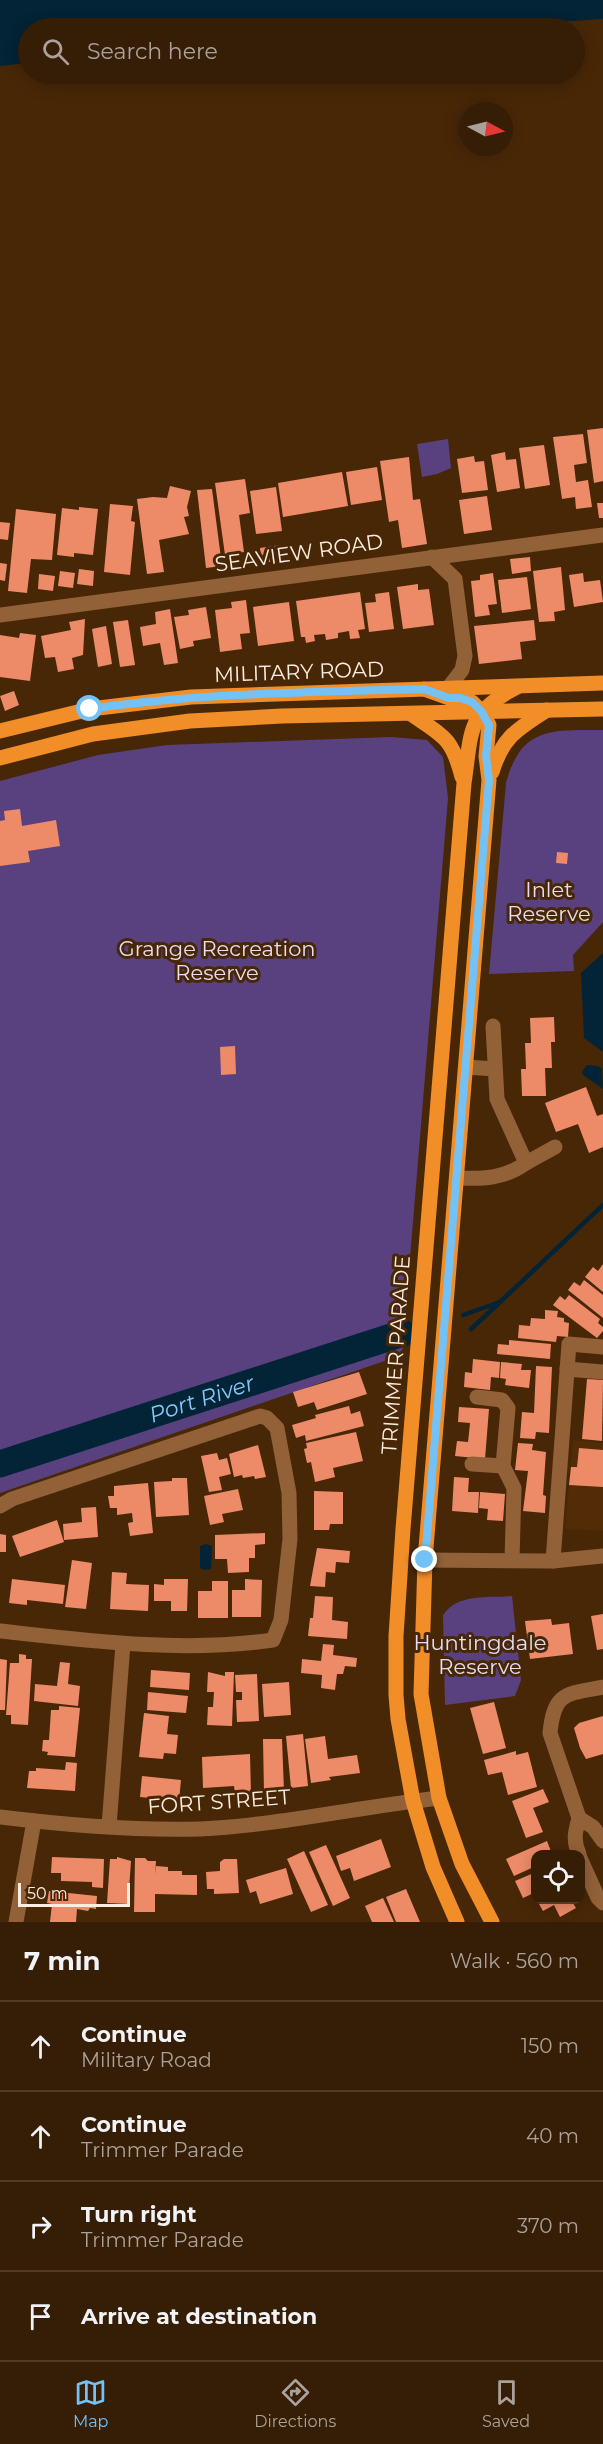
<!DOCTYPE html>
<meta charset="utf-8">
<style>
body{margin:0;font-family:Montserrat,sans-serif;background:#3d260f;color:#f1f3f6}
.controls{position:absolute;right:18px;bottom:18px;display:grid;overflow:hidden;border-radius:12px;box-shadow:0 3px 15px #0003}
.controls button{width:54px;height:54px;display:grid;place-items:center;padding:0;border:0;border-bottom:2px solid #503b27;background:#361d05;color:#f1f3f6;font:30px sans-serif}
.compass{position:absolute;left:459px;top:102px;width:54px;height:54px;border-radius:50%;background:#361d05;box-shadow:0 3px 15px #0003;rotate:97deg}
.scale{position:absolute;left:18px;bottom:15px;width:112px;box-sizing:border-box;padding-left:6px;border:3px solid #fdece0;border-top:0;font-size:16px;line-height:21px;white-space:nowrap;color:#fdece0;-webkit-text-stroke:4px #482707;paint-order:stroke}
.stop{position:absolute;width:18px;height:18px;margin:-14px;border:4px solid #73c1f5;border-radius:50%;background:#fff}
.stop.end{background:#73c1f5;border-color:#fff;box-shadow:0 2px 6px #0008}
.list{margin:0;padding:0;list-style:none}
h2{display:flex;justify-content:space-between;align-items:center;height:78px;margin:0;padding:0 24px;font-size:26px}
h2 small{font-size:20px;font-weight:400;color:#aaa29a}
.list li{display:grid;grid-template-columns:39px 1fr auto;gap:18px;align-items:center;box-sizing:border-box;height:90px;padding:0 24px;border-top:2px solid #503b27}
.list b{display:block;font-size:22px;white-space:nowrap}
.list p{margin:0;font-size:20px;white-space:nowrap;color:#aaa29a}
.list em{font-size:20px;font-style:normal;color:#aaa29a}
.icon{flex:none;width:33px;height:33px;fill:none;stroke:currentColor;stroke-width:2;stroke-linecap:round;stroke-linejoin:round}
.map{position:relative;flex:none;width:603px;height:1922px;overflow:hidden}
.search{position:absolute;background:#361d05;box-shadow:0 3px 15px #0003;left:18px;right:18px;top:18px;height:66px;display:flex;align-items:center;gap:15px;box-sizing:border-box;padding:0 21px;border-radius:33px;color:#aaa29a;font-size:22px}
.sheet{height:438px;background:#361d05}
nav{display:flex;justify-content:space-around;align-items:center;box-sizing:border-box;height:84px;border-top:2px solid #503b27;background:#361d05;font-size:16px;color:#aaa29a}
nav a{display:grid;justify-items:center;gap:3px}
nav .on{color:#73c1f5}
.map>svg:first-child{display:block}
</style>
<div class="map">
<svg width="603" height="1922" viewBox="0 0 603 1922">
<rect width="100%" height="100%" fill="#482707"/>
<!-- built -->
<polygon fill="#522c06" points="573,1440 603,1443 603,1531 565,1529"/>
<!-- green -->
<g fill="#594180">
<polygon points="448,439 451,468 437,474 422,477 417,444"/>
<path d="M603,730V922L573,955L574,971L489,974L506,783C521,726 553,730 603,730Z"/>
<polygon points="391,737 427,740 443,757 448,798 402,1355 0,1493 0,781 98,755 167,745"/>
<path d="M512,1596L521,1680L515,1696L445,1705L443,1615C458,1593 487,1598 512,1596Z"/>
</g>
<!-- water -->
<g fill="#032336">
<polygon points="0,0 603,0 603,19 463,28 28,28 28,63 0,66"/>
<polygon points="603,953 603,1052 584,1038 581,973"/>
<polygon points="587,1065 598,1066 602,1069 603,1089 583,1075 582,1072"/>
<polygon points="206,1544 212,1546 211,1569 204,1570 200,1568 200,1546"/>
</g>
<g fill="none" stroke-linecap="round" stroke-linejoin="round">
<!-- stream -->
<g stroke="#032336" stroke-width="4.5">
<polyline points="463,1315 500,1302 603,1205"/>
<polyline points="471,1329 498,1304"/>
</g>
<!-- river -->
<path stroke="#032336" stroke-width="27" id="s1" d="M0,1464L403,1333"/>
</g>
<!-- building -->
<g fill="#ed8b69">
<polygon points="603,428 603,481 594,483 587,430"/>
<polygon points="583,434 587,463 574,465 576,482 588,480 592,507 576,509 575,497 562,499 553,437"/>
<polygon points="544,445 550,485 525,489 519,448"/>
<polygon points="505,452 506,460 516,459 520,488 497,492 491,455"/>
<polygon points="474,456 475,462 484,461 488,490 462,493 457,459"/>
<polygon points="409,457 413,500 420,499 427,544 402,548 398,520 389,522 380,461"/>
<polygon points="377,467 382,500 351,505 346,472"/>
<polygon points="342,472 348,506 283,517 278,483"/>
<polygon points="245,479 250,513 239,515 244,552 225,555 215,483"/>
<polygon points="170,486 191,491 187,507 189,516 184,517 189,534 159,540 164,572 147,574 137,499 153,497 167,498"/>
<polygon points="276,487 282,531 256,534 250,491"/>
<polygon points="212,489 222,566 206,568 197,490"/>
<polygon points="487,496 492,530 464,534 459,500"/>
<polygon points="597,503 603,503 603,518 599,518"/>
<polygon points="110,504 133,506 131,521 135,522 130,575 104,572"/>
<polygon points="79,507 98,509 93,555 74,553 74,557 57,555 62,508 79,510"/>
<polygon points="16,509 56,514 52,560 31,559 27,593 8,591"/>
<polygon points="0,522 10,523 8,540 0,539"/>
<polygon points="280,545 282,560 262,563 260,548"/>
<polygon points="530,557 531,571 512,574 510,559"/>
<polygon points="0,563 7,564 5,581 0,580"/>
<polygon points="561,567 565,610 554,612 555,621 539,622 533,571"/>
<polygon points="79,569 94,571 93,586 77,584"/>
<polygon points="60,571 75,573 73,588 58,586"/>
<polygon points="493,573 497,604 488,605 490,615 475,617 471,581 480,580 480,575"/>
<polygon points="583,573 584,582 600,580 603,602 574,607 569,575"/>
<polygon points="39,574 55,576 53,591 38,589"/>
<polygon points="527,577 531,609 502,613 498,580"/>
<polygon points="418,584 418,590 429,589 434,625 403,629 397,587"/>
<polygon points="360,592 365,629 358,630 360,638 350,639 349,631 338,633 338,638 326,640 325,634 314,635 315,641 306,643 305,637 301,637 296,601"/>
<polygon points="389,592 394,629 369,632 365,603 376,602 375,594"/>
<polygon points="246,600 250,633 240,634 242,649 220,652 215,610 232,608 231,602"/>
<polygon points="289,602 294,641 258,646 253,607"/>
<polygon points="206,607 211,638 193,641 194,646 180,649 174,617 189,615 188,610"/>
<polygon points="170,609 178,663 164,665 160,643 143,646 140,627 156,624 155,612"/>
<polygon points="85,619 83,655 72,658 74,669 58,672 55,657 45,658 41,636 71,630 69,622"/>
<polygon points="128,620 135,665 120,667 113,622"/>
<polygon points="534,620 536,640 520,642 522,659 479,664 474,626"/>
<polygon points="106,626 112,664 98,667 92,629"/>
<polygon points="20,633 36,635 30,681 0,677 0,635 19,638"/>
<polygon points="14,691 19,705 5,711 0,696"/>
<polygon points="20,809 22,826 56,820 60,846 28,851 30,862 0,866 0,821 5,820 4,811"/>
<polygon points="557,852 568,853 567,864 556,863"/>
<polygon points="554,1017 555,1042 551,1042 552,1068 545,1068 546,1096 522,1096 521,1069 526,1069 525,1043 531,1043 530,1018"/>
<polygon points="235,1046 236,1074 221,1075 220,1047"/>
<polygon points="586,1087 597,1116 603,1114 603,1147 589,1153 578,1124 556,1132 545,1103"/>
<polygon points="603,1264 603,1292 585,1277 593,1267 598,1271"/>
<polygon points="584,1280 603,1295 603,1318 568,1290 574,1282 580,1286"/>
<polygon points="569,1295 600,1319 598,1323 603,1327 603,1331 597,1338 553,1305 560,1296 565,1300"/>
<polygon points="545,1310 558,1311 557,1317 564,1318 564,1322 569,1323 568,1337 557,1336 556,1342 518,1338 519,1325 530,1326 531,1318 545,1319"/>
<polygon points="509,1340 551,1344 550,1359 497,1354 498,1344 509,1345"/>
<polygon points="473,1359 500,1362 499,1378 491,1377 490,1390 464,1387 465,1372 472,1373"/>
<polygon points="501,1362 522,1364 521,1370 531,1370 529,1388 505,1385 506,1379 500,1378"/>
<polygon points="536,1366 552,1367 549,1433 536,1432 535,1439 520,1438 522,1412 534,1413"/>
<polygon points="359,1372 367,1394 317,1410 314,1402 298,1407 293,1392"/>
<polygon points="587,1379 603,1380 602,1441 582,1439"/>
<polygon points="349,1406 351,1414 360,1411 364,1426 306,1441 305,1435 296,1438 292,1425 316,1418 315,1415"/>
<polygon points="459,1407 489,1409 485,1459 455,1456 457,1441 468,1442 469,1433 470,1423 458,1422"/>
<polygon points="356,1432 363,1461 333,1468 335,1477 315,1482 311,1462 307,1463 304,1449 307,1448 306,1443"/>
<polygon points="518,1443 533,1444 532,1450 546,1452 543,1495 546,1496 545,1513 523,1511 528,1471 515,1470"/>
<polygon points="258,1445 266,1477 255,1479 254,1476 243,1478 242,1475 234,1477 229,1454"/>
<polygon points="579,1448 603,1450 603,1487 569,1485 571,1467 577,1467"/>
<polygon points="217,1453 219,1460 227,1458 231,1474 219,1477 222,1490 209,1492 201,1456"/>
<polygon points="454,1477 469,1478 468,1492 479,1492 478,1513 452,1511"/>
<polygon points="172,1478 187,1478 189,1515 156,1517 154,1482 172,1481"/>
<polygon points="148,1483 153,1533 130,1536 128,1523 133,1522 132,1513 117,1515 117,1508 110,1508 108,1496 114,1496 114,1486"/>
<polygon points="238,1489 243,1510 222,1514 224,1522 210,1525 204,1496"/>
<polygon points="314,1491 343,1492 343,1524 330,1524 329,1530 314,1530"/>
<polygon points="480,1492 505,1494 503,1521 487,1520 488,1509 479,1508"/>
<polygon points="96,1507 98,1537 64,1540 63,1524 82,1522 81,1508"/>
<polygon points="57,1520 64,1542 20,1557 12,1536"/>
<polygon points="265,1533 265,1544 255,1545 255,1558 249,1558 249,1572 228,1573 227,1559 215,1559 215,1535"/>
<polygon points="0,1534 6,1535 6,1552 0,1552"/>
<polygon points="317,1548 350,1551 349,1563 336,1562 335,1573 326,1572 325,1587 310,1586"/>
<polygon points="72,1560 92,1563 86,1609 65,1607"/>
<polygon points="112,1572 127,1573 126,1584 149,1585 148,1611 110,1609"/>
<polygon points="12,1579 65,1585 63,1604 27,1600 27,1605 9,1603"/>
<polygon points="164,1579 188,1579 187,1611 171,1611 171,1601 154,1601 154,1584 164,1585"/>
<polygon points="245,1579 262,1580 261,1617 232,1617 232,1590 245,1590"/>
<polygon points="212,1581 228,1581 228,1618 198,1618 198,1591 212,1591"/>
<polygon points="315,1596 333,1597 332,1620 348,1622 347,1639 308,1636 310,1618 313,1618"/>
<polygon points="603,1614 603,1649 597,1650 591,1616"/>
<polygon points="551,1619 552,1625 569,1623 573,1654 530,1659 525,1621"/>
<polygon points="323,1644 334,1645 333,1655 357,1658 356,1667 345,1666 343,1674 337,1674 335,1690 321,1688 322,1675 301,1673 302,1659 321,1661"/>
<polygon points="19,1654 26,1655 26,1659 32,1659 28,1725 11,1724 11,1715 6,1715 10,1663 19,1663"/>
<polygon points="0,1659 7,1660 5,1710 0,1710"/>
<polygon points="60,1662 70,1663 68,1684 80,1686 78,1706 34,1701 35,1684 57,1686"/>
<polygon points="151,1670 190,1673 189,1690 150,1687"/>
<polygon points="208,1672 225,1676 225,1672 234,1672 232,1726 207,1725 208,1707 213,1707 214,1692 207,1692"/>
<polygon points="257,1674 259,1721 237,1722 236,1700 242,1700 242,1692 236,1692 235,1675"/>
<polygon points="289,1682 291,1715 264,1717 262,1684"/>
<polygon points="148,1692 188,1696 186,1713 147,1710"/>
<polygon points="494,1702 506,1748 483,1754 470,1708"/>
<polygon points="59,1706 80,1708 75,1757 47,1755 48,1752 42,1751 43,1740 49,1740 51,1710 59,1710"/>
<polygon points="144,1713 169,1716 167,1734 178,1735 176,1754 164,1753 163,1759 139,1757"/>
<polygon points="603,1716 603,1754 586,1759 580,1748 574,1728 579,1723"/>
<polygon points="303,1734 308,1786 291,1788 286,1736"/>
<polygon points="325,1736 328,1759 357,1755 360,1773 329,1777 331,1780 311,1783 305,1739"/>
<polygon points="263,1739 282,1739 284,1791 264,1792"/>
<polygon points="516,1751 516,1755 528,1752 537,1787 508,1795 502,1772 488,1775 484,1760"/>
<polygon points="250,1754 251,1793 235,1793 234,1786 203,1788 202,1757"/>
<polygon points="66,1762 77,1763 75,1791 27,1788 29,1771 36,1771 36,1768 65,1770"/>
<polygon points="142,1776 181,1780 179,1801 140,1797"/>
<polygon points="543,1789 549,1802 533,1808 543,1832 526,1838 512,1801"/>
<polygon points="381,1839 391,1867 354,1881 350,1868 341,1871 336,1856"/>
<polygon points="547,1841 552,1854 536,1854 536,1866 514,1876 506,1859"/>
<polygon points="326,1845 350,1898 333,1906 309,1852"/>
<polygon points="304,1851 328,1905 311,1912 287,1859"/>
<polygon points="52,1857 104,1859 103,1888 92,1887 92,1882 61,1881 61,1873 51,1873"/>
<polygon points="117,1857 131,1861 128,1904 107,1903 110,1859 117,1859"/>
<polygon points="135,1858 145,1858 148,1861 156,1861 155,1875 156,1866 168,1867 168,1871 182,1871 182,1875 197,1875 197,1895 155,1894 155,1912 134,1912"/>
<polygon points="224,1859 237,1859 239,1893 214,1894 214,1889 207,1889 206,1872 220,1871 220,1862"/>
<polygon points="286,1868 293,1894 260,1904 256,1891 250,1893 246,1880"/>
<polygon points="536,1872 536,1892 523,1898 515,1881"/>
<polygon points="406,1889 420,1922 396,1922 386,1897"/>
<polygon points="49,1891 97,1896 96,1909 90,1908 88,1911 77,1909 76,1922 50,1922 52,1904 47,1903"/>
<polygon points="383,1898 394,1922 372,1922 365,1906"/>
<polygon points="548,1900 571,1900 576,1908 560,1917 554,1905 543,1911 539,1904"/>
</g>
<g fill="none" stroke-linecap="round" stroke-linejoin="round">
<!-- minor -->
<g stroke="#926138" stroke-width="15">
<polyline points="432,557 455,579 465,656 462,670 449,687"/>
<polyline points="0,615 603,535"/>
<polyline points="466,1067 495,1069"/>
<polyline points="526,1163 555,1147"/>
<path d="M457,1178C483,1179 504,1179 526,1163L497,1099L493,1026"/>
<polyline points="567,1369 603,1372"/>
<polyline points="477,1397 502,1400 508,1408 503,1466 514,1488 512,1560"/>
<polyline points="472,1464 503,1466"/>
<path d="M0,1506L12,1499L260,1416L267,1418L277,1428L289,1493L290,1539L281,1620L273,1640C183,1653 90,1641 0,1631"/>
<polyline points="425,1560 553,1561 603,1556"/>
<polyline points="553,1561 569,1344 603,1347"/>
<path d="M0,1817C65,1825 134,1831 200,1829C280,1825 359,1807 439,1798"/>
<path d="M579,1818L550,1733C554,1692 566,1694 603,1687"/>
<polyline points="109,1826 123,1644"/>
<path d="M579,1854C573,1841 575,1832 579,1818L593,1827L603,1841"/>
<polyline points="580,1858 598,1898 603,1903"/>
<polyline points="16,1922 34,1821"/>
</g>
<!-- major -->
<g stroke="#f28e28" stroke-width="15">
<polyline points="424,689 449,698 460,698 472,702 481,711 489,725 486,756 489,780 425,1560 421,1694 439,1798 462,1864 492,1922"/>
<path d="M411,714C443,736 452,737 462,777"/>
<polyline points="0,731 90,709 191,697 603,683"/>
<polyline points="0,758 93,734 190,721 282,716 603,709"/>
<path d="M492,772C503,736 517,730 547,710"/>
<path d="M457,1922L433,1867L413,1801L398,1719L396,1695V1636L403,1529L464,783C472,731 466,713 517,687"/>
</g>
</g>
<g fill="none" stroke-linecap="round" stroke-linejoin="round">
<!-- route -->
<path stroke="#73c1f5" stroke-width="8" d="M90,709C201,693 312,692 424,689L449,698H460L472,702L481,711L489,725L486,756L489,780L425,1560"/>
</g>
<g text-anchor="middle" stroke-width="6" stroke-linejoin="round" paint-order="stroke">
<!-- street labels -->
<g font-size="21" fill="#fdece0" stroke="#482707">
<text transform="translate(299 553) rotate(-8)" y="7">SEAVIEW ROAD</text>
<text transform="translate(299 672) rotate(-2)" y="7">MILITARY ROAD</text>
<text transform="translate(396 1355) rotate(-86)" y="7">TRIMMER PARADE</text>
<text transform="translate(219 1802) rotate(-4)" y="7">FORT STREET</text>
</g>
<!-- park labels -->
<g font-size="21" fill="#e4ddf4" stroke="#482707">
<text x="549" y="897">Inlet<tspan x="549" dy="24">Reserve</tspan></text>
<text x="217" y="956">Grange Recreation<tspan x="217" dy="24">Reserve</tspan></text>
<text x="480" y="1650">Huntingdale<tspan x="480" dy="24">Reserve</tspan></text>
</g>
<!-- water labels -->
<g font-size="22" font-style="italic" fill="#85c8f7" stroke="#482707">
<text dy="8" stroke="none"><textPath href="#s1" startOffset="212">Port River</textPath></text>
</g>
</g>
</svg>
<div class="controls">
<button><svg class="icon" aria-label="locate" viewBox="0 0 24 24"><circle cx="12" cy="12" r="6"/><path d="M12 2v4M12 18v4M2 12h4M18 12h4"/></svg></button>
</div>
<svg class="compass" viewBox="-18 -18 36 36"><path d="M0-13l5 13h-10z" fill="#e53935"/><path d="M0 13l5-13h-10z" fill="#aaa29a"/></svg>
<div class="scale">50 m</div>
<div class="stop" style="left:90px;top:709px"></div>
<div class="stop end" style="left:425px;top:1560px"></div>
<div class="search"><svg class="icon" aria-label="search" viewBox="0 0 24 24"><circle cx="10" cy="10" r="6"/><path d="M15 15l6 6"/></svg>Search here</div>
</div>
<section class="sheet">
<h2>7 min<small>Walk · 560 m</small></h2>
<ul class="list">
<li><svg class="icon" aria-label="ahead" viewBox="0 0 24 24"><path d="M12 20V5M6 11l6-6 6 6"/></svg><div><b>Continue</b><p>Military Road</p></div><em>150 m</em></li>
<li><svg class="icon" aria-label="ahead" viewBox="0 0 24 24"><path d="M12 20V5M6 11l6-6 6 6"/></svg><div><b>Continue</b><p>Trimmer Parade</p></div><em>40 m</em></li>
<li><svg class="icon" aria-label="right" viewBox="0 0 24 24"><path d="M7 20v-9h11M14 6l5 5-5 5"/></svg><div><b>Turn right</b><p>Trimmer Parade</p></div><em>370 m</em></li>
<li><svg class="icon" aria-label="arrive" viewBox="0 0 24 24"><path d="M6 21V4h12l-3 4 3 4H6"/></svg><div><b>Arrive at destination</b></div></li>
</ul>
</section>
<nav>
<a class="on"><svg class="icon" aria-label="map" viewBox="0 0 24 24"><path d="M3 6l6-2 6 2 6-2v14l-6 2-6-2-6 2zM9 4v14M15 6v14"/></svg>Map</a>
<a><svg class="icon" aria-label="directions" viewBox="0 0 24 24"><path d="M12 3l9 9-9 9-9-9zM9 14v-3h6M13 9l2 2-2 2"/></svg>Directions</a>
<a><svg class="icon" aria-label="saved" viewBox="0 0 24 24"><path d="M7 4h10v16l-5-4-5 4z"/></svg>Saved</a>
</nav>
